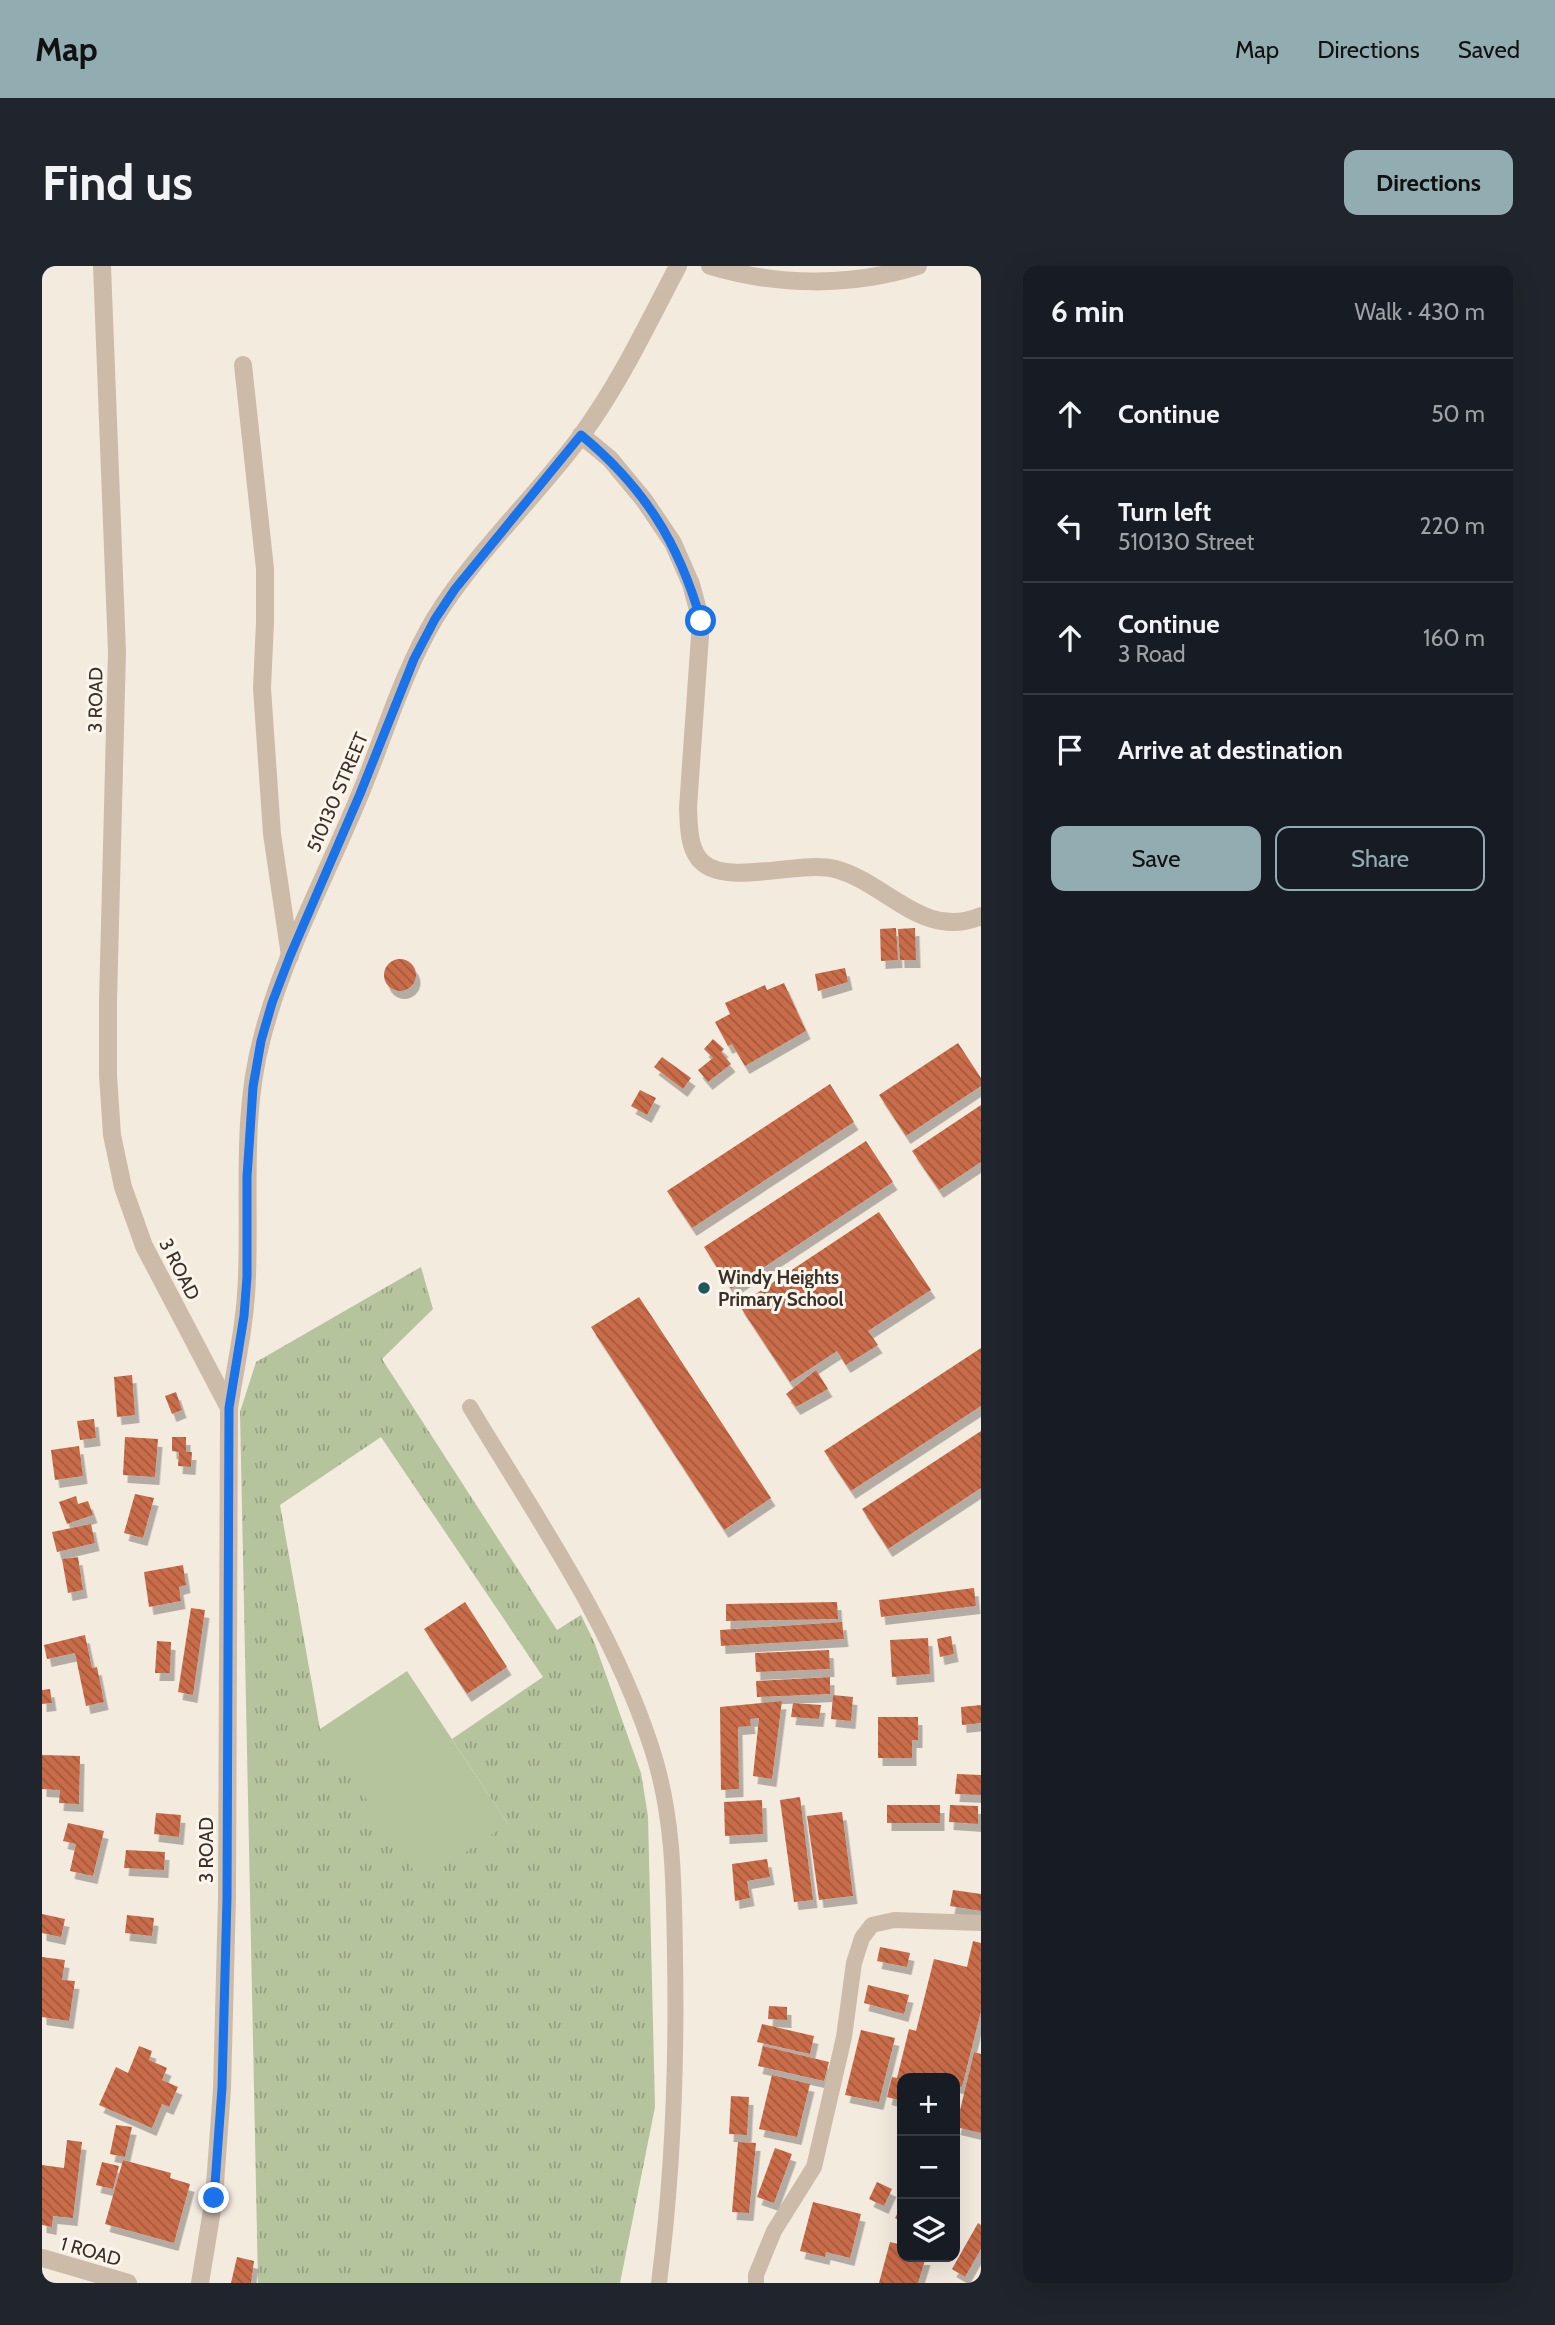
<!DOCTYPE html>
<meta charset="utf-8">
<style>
body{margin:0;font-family:Cabin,sans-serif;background:#20242c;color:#f1f3f6}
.controls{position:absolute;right:21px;bottom:21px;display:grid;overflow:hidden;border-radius:14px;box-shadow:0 7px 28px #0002}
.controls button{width:63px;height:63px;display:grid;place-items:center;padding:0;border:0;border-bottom:2px solid #363941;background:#171b24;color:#f1f3f6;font:35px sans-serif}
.stop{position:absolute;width:21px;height:21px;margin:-16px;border:5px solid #1a73e8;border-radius:50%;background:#fff}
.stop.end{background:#1a73e8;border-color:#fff;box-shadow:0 2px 7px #0008}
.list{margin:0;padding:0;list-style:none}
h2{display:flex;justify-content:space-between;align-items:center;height:91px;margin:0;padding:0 28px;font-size:30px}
h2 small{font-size:23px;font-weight:400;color:#9ea1a6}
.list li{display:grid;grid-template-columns:46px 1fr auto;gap:21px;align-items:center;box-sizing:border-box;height:112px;padding:0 28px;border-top:2px solid #363941}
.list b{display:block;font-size:26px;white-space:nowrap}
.list p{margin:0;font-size:23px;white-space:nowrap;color:#9ea1a6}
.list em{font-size:23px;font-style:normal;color:#9ea1a6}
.actions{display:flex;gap:14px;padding:21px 28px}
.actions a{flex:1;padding:16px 0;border:2px solid #92adb1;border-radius:14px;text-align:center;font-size:24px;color:#92adb1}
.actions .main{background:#92adb1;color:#111}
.icon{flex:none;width:38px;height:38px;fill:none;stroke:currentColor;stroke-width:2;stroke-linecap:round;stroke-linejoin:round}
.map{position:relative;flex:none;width:939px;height:2017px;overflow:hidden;border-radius:14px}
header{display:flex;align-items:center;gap:42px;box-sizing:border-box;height:98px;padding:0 35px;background:#92adb1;color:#111}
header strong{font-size:33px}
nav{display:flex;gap:38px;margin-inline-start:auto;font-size:24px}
.intro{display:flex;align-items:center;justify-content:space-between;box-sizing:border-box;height:168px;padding:0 42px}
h1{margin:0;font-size:49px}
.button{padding:18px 32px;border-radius:14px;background:#92adb1;color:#111;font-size:24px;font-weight:700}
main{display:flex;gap:42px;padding:0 42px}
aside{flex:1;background:#171b24;border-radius:14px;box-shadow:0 7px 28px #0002}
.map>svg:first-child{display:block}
</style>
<header>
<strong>Map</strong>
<nav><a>Map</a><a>Directions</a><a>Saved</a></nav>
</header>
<div class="intro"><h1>Find us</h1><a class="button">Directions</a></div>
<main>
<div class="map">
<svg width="939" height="2017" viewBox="0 0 939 2017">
<defs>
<pattern id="grass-tufts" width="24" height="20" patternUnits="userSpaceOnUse" patternTransform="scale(1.75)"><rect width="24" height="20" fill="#b6c49e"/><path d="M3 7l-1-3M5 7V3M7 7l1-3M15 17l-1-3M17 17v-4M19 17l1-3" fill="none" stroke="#95a081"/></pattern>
<pattern id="building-back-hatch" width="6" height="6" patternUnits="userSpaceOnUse" patternTransform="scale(1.75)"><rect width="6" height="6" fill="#c96c48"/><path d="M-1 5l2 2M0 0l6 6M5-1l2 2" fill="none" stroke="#a4593c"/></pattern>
<filter id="shadow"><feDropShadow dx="4.5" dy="8" stdDeviation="0" flood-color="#0004"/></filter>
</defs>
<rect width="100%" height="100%" fill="#f4ebdf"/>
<!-- grass -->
<path fill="url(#grass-tufts)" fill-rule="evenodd" d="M379,1001L391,1043L340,1093L515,1364L539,1349L553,1378L599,1507L606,1550L613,1841L578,2017H216L198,1146L214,1096ZM339,1171L501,1411L410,1473L466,1558L278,1463L238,1239Z"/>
<!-- green -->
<polygon fill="#b6c49e" points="365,1405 466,1558 379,1616 278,1463"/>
<!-- building -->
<g fill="url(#building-back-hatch)" filter="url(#shadow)">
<polygon points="854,662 856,694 839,695 838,663"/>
<polygon points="873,662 874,694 858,694 856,663"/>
<circle cx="358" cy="709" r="16"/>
<polygon points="803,702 806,716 776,725 773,708"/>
<polygon points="742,717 764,765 703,800 690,778 686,780 673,756 688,748 683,737 723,719 725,724"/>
<polygon points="671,773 682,783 679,786 689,798 666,816 656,804 671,792 662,783"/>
<polygon points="916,777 939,812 939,820 864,870 837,829"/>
<polygon points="620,791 649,812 641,823 612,801"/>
<polygon points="788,818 812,856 650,962 625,925"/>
<polygon points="598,824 614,832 605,849 589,840"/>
<polygon points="939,839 939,896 897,924 870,885"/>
<polygon points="824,875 851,916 689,1023 662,981"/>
<polygon points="837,946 889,1024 826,1065 836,1079 804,1099 795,1085 748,1116 697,1039"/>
<polygon points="597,1031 729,1232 682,1264 549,1061"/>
<polygon points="939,1082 939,1140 809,1225 782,1185"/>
<polygon points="774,1104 786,1123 754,1141 744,1128"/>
<polygon points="90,1109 93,1149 75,1151 72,1111"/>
<polygon points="134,1126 140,1144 130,1148 123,1130"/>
<polygon points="52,1153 54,1172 38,1174 35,1155"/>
<polygon points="939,1165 939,1222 846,1283 820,1243"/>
<polygon points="83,1171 116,1173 113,1211 81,1209"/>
<polygon points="130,1171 144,1171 144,1186 150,1186 149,1201 136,1200 137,1186 130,1185"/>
<polygon points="37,1180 41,1210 13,1214 9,1184"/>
<polygon points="93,1228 112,1232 101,1272 82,1267"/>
<polygon points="34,1230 36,1238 46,1235 51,1249 25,1258 17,1236"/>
<polygon points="49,1258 53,1277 15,1286 10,1266"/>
<polygon points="36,1291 41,1324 26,1327 20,1293"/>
<polygon points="141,1299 144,1319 137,1321 139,1335 107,1341 102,1306"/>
<polygon points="932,1322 934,1340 839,1351 837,1334"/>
<polygon points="423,1336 465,1401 425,1428 382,1363"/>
<polygon points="795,1336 796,1353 684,1355 684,1338"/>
<polygon points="149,1342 163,1344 151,1429 136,1426"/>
<polygon points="800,1356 802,1373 679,1380 678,1364"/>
<polygon points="43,1369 50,1402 55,1401 62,1436 44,1440 33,1387 5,1393 2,1379"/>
<polygon points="909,1370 912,1388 898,1391 895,1373"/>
<polygon points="886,1372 888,1408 850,1411 848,1374"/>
<polygon points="115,1375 129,1376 128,1407 113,1407"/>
<polygon points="787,1384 788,1403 714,1406 713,1387"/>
<polygon points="788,1411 788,1428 715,1431 714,1415"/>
<polygon points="8,1423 10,1437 0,1438 0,1424"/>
<polygon points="791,1429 811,1431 809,1455 789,1453"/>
<polygon points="740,1435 730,1513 711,1510 717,1452 708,1453 709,1460 696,1461 697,1523 679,1524 678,1441"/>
<polygon points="751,1437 779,1439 777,1453 749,1451"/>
<polygon points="939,1439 939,1457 920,1459 919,1441"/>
<polygon points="836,1451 876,1451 876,1474 870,1474 870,1492 836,1492"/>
<polygon points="0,1489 38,1490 37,1538 17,1537 18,1524 0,1523"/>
<polygon points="915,1508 939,1509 939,1529 913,1528"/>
<polygon points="758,1531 771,1634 752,1636 738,1534"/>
<polygon points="720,1534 721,1568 683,1570 682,1536"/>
<rect x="845" y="1539" width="53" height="18"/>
<polygon points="908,1539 936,1540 936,1558 907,1556"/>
<polygon points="800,1546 811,1630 777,1634 765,1550"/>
<polygon points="114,1547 139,1549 137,1571 112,1568"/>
<polygon points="26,1557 62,1565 51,1610 28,1605 34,1578 21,1575"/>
<polygon points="84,1584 123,1586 122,1604 82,1602"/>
<polygon points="725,1593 728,1611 705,1615 708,1632 693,1635 690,1598"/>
<polygon points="911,1624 939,1628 939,1645 908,1640"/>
<polygon points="0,1648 23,1653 19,1671 0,1667"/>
<polygon points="85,1649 112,1652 110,1670 83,1667"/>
<polygon points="931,1675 939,1677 939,1745 920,1821 913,1819 913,1812 860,1812 860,1835 845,1831 850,1811 855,1812 867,1763 874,1765 892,1693 925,1701"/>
<polygon points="838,1681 868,1687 865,1701 835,1695"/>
<polygon points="0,1691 23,1694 20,1714 33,1715 27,1755 0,1751"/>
<polygon points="826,1719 867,1729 862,1748 822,1737"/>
<polygon points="727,1740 745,1741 745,1754 726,1753"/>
<polygon points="720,1758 772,1770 768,1788 715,1776"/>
<polygon points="819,1764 853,1772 837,1836 803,1829"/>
<polygon points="97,1780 110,1785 107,1794 125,1802 120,1814 136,1821 127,1841 120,1838 110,1862 57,1839 74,1801 86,1807"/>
<polygon points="721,1780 787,1796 782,1815 716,1800"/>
<polygon points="932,1786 939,1788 939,1867 914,1861"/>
<polygon points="730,1809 768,1818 755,1871 717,1863"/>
<polygon points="689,1830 707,1831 705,1869 687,1868"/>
<polygon points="74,1859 90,1861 83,1891 68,1888"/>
<polygon points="25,1874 40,1876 31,1952 11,1950 10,1961 0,1959 0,1899 22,1902"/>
<polygon points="696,1876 714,1877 707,1947 690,1946"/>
<polygon points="733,1882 750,1888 732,1937 715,1931"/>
<polygon points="81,1894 129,1907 128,1912 148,1918 132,1977 63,1958"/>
<polygon points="60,1896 77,1900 71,1923 54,1919"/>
<polygon points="835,1916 850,1923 842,1940 827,1933"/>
<polygon points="771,1936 819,1948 808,1992 784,1986 783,1991 758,1985"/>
<polygon points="860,1939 860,1956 853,1952"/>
<polygon points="936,1957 939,1959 939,1983 923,2011 910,2003"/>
<polygon points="848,1976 860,1979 860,1991 884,1991 876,2017 837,2017"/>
<polygon points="195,1991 212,1995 209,2017 189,2017"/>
</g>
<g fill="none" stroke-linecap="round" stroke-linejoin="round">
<!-- lane -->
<g stroke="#cdbbaa" stroke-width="16">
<path d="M428,1141C494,1251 569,1358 609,1480C632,1548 632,1620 633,1690C635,1800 631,1908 617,2017"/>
<polyline points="714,2017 714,2009 732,1965 772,1901 802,1771 812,1697 820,1672 830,1659 852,1654 939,1657"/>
</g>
<!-- street -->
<g stroke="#cdbbaa" stroke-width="18">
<polyline points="60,0 75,386 66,735 66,809 70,869 81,921 102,980 187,1142 185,1632 180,1823 172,1932 158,2017"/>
<path d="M668,0C735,20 809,21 876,0"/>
<polyline points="201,99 223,303 223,356 220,422 230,568 248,690"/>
<path d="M539,169L568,193L602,234L631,277L649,318L659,355L646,542C647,560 646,584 661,597C688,620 758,594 793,603C844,616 881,675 939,650"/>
<path d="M187,1142C194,1098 204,1054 205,1010C208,931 199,849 220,772C242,686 286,607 319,526C343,468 361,406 393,352C434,286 493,232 539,170C578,117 606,57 636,0"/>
<polyline points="0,1992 86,2017"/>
</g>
</g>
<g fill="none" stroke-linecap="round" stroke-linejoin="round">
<!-- route -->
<path stroke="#1a73e8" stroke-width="9" d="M172,1932L180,1822L185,1632L187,1142L202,1050L205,1011V911L211,821L219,775L230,737L248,690L318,528L372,393L393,353L413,323L539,169C602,221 637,277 659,355"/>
</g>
<!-- markers -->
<circle fill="#1e575d" stroke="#fbf5ec" stroke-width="2.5" cx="662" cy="1022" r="7"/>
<g text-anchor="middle" stroke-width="6" stroke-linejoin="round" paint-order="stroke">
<!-- street labels -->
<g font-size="19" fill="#3a302a" stroke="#fbf5ec">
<text transform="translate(53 434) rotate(-89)" y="7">3 ROAD</text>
<text transform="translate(295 526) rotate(-67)" y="7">510130 STREET</text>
<text transform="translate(138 1003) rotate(63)" y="7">3 ROAD</text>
<text transform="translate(164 1584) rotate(-90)" y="7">3 ROAD</text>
<text transform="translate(49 1985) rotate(16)" y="7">1 ROAD</text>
</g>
<!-- poi labels -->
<g font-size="19" font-weight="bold" fill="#3a302a" stroke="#fbf5ec" text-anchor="start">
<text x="676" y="1018">Windy Heights<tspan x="676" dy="22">Primary School</tspan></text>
</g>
</g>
</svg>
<div class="controls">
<button>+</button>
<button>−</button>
<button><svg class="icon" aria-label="layers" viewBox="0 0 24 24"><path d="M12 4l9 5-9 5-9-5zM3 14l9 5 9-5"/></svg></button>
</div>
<div class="stop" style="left:659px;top:355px"></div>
<div class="stop end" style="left:172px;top:1932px"></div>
</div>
<aside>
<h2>6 min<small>Walk · 430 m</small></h2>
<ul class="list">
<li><svg class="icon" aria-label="ahead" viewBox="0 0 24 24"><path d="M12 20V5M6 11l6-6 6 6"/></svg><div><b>Continue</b></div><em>50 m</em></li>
<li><svg class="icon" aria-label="left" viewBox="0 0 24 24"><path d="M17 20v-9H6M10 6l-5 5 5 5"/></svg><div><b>Turn left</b><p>510130 Street</p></div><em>220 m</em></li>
<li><svg class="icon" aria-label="ahead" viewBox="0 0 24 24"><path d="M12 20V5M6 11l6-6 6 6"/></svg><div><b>Continue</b><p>3 Road</p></div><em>160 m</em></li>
<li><svg class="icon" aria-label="arrive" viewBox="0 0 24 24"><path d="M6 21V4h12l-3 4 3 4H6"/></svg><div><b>Arrive at destination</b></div></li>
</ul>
<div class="actions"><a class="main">Save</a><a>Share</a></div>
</aside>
</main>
